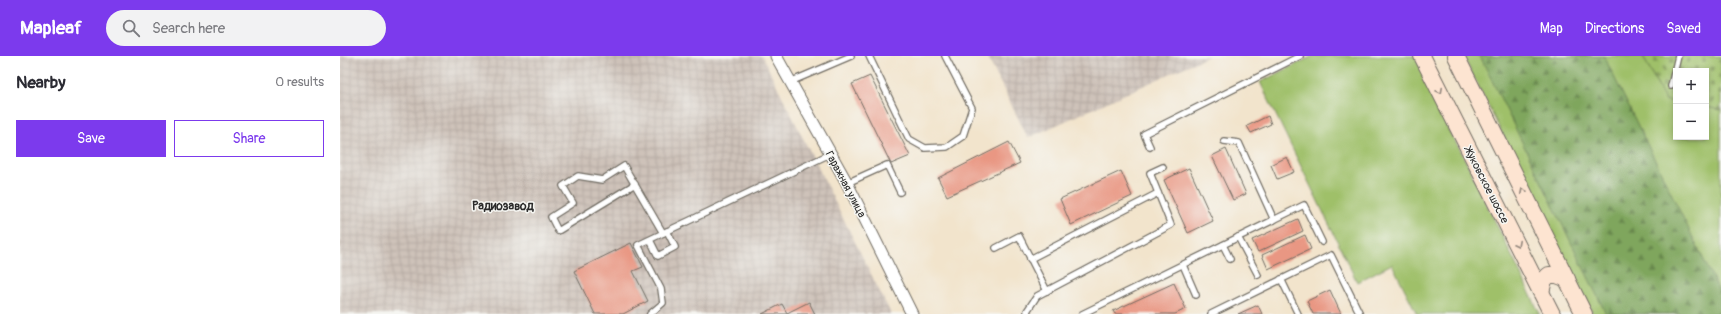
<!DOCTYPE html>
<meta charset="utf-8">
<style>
body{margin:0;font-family:Pangolin,sans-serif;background:#f2f2f3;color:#2b2b33}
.controls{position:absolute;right:12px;top:12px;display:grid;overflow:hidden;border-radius:0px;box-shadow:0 2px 6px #0003}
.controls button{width:36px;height:36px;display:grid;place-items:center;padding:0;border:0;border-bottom:1px solid #e1e1e2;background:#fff;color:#2b2b33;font:20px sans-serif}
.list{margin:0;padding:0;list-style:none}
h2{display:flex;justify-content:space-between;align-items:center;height:52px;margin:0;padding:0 16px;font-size:17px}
h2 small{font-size:13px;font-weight:400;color:#7c7c81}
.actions{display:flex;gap:8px;padding:12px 16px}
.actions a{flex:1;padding:9px 0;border:1px solid #7c3aed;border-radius:0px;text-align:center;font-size:14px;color:#7c3aed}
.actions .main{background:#7c3aed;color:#fff}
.icon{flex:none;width:22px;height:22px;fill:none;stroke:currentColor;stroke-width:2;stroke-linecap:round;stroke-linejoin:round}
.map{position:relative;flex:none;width:1381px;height:258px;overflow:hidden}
header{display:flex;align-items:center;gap:24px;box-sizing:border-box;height:56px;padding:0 20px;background:#7c3aed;color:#fff}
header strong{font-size:19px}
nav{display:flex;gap:22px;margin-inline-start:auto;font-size:14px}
.search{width:280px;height:36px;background:#f2f2f3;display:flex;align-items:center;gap:10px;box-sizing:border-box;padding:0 14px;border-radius:22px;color:#7c7c81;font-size:15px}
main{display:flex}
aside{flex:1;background:#fff}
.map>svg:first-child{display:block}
</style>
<header>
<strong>Mapleaf</strong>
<div class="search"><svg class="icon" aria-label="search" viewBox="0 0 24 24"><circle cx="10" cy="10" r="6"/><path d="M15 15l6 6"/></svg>Search here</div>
<nav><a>Map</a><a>Directions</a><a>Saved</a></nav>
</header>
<main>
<aside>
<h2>Nearby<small>0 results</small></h2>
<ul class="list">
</ul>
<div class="actions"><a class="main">Save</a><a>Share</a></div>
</aside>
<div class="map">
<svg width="1381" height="258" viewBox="0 0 1381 258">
<defs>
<pattern id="industrial-grid" width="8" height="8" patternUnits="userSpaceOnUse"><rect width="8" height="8" fill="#cec2b9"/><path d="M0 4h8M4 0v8" fill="none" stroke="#b1a79f"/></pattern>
<pattern id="forest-firs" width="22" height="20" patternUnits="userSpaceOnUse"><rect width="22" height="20" fill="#7fa65d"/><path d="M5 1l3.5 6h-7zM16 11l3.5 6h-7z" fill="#68874d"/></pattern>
<pattern id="cemetery-stones" width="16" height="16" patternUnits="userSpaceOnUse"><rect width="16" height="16" fill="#9fc069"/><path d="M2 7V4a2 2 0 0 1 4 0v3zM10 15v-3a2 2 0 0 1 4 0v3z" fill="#829c57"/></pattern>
</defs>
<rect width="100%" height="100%" fill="#f6f6f2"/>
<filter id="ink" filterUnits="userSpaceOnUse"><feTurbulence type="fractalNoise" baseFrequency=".025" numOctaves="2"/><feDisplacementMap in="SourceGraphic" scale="8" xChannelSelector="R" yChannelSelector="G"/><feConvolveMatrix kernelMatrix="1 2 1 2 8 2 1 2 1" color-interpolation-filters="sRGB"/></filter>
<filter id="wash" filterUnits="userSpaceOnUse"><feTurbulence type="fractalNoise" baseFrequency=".012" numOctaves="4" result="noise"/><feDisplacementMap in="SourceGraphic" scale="16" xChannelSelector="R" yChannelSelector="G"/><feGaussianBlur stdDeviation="0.9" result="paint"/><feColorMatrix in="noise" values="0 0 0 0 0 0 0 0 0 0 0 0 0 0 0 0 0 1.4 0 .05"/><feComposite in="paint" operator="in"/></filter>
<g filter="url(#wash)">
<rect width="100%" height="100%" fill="#f2e4cc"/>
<!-- industrial -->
<g fill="url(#industrial-grid)">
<polygon points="0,0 422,0 551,258 0,258"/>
<polygon points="647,0 869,0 688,82"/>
</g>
<!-- green -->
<g fill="#9fc069" stroke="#65764a">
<polygon points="973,0 1076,0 1102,55 1108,74 1120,93 1200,258 1077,258 1052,208 1017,226 920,26"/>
<polygon points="1123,0 1303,0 1325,44 1336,46 1336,81 1366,81 1366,51 1381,54 1381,258 1253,258"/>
</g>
<!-- forest -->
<polygon fill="url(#forest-firs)" stroke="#556844" points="1140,0 1264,0 1381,239 1381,258 1266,258"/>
<!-- cemetery -->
<polygon fill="url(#cemetery-stones)" stroke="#65764a" points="1303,0 1381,0 1381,54 1366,51 1366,15 1336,15 1336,46 1325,44"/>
<g id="blocks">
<!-- building -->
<g fill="#e99783">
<polygon points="530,20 570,100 551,108 512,28"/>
<polygon points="928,60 931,68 911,77 907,70"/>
<polygon points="669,86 680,107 607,140 598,122"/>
<polygon points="886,93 906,138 893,144 872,100"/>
<polygon points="947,101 954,116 937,123 931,109"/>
<polygon points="849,112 873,165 848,177 824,124"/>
<polygon points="781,115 792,140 731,169 720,143"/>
<polygon points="958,163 963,175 918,196 912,184"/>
<polygon points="965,179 971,193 928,213 922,199"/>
<polygon points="291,187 303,211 293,215 308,245 283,258 255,258 234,215"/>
<polygon points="834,227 846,253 835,258 775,258 773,255"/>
<polygon points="990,234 1001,258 973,258 967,245"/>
<polygon points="469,246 475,258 422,258 442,248 447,257"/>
<polygon points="918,249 922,258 898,258"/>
</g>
</g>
</g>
<g filter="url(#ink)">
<use href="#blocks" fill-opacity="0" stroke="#716c63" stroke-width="1"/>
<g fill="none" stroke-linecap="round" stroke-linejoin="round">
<!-- lane casing -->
<g stroke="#716c63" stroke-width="8">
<g id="lane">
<polyline points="529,0 569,83 585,92 607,91 623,80 632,52 605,0"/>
<polyline points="450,26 511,0"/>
<polyline points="1331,30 1338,0"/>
<polyline points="884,85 899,87 934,164"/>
<polyline points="810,91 804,78 960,0"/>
<polyline points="507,127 547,109 560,136"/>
<polyline points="295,128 218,175 211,161 233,147 223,130 238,120 262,124 284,110 323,177"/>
<polyline points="898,181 918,219"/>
<polyline points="310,184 318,200 335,191 327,175"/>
<polyline points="883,189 890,203"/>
<polyline points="656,192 679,180 707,235"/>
<polyline points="690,203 818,137"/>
<polyline points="843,209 856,239"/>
<polyline points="941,223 958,258"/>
<polyline points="310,258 323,247 321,233 298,189 490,98"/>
<polyline points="688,258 687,255 697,240 831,169 810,117 823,111"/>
<polyline points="742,258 964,149 982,186"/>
<polyline points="871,258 991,199 1020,258"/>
</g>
</g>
<!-- street casing -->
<g stroke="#716c63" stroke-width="13">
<polyline id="street" points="436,0 507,127 572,258"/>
</g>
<!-- secondary casing -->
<g stroke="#716c63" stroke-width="18">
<g id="secondary">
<polyline points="1082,0 1212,258"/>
<polyline points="1116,0 1244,258"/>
<polyline points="1201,236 1204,224 1209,219 1217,219 1227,223"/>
</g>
</g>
<!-- lane -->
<use href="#lane" stroke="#fff" stroke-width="5.5"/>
<!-- street -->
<use href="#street" stroke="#fff" stroke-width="11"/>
<!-- secondary -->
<use href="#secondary" stroke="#fde4d1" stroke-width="16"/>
</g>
<!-- one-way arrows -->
<defs><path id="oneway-chevron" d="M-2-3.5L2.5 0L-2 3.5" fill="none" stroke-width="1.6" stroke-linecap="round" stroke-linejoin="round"/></defs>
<g stroke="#94887e">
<use href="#oneway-chevron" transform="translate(1100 35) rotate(63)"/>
<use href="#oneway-chevron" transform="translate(1183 135) rotate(-116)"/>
<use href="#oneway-chevron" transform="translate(1177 188) rotate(63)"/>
</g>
</g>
<g text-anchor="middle" stroke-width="3" stroke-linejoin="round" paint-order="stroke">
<!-- street labels -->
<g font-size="11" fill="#2b2b2b" stroke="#f6f6f2">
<text transform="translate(506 128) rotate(62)" y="4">Гаражная улица</text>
<text transform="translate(1147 129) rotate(63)" y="4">Жуковское шоссе</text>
</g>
<!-- neighbourhood labels -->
<g font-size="12" font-weight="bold" fill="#2b2b2b" stroke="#f6f6f2">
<text x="163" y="154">Радиозавод</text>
</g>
</g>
</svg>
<div class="controls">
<button>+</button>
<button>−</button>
</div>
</div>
</main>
